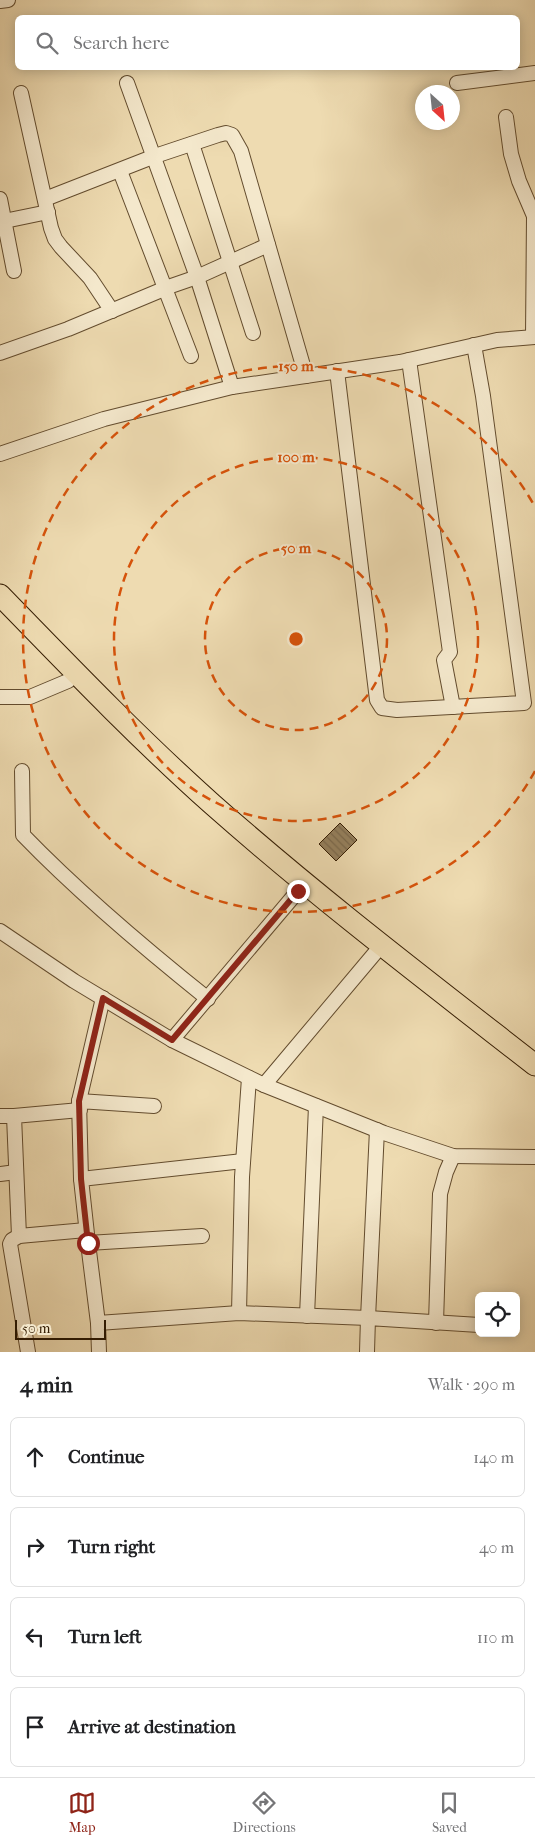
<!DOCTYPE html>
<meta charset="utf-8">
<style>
body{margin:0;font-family:"IM FELL French Canon",serif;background:#f2f2f2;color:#202124}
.controls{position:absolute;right:15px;bottom:15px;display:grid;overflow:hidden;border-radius:8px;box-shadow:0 2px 12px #0003}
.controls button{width:45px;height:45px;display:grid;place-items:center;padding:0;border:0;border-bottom:1px solid #e0e0e0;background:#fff;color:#202124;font:25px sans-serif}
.compass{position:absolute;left:415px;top:85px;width:45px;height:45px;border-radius:50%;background:#fff;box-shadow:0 2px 12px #0003;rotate:153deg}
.scale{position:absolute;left:15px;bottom:12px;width:91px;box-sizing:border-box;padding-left:5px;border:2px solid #351d03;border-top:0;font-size:14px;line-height:18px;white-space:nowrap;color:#351d03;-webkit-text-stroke:4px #f4e8cc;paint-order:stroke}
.stop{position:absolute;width:15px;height:15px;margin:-11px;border:4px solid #8f2418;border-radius:50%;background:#fff}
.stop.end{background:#8f2418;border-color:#fff;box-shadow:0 1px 5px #0008}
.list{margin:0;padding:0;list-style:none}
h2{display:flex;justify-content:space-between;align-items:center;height:65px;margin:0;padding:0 20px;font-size:21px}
h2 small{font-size:16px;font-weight:400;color:#757577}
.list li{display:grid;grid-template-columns:32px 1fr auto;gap:15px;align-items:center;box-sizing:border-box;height:80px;margin:0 10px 10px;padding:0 10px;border:1px solid #e0e0e0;border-radius:8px}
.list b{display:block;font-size:19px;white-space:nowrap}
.list em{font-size:16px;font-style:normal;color:#757577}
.icon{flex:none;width:28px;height:28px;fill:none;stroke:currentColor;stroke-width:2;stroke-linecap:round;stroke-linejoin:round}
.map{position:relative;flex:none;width:535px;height:1352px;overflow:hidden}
.search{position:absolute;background:#fff;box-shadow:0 2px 12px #0003;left:15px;right:15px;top:15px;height:55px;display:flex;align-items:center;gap:12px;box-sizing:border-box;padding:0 18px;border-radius:8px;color:#757577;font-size:19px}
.sheet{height:425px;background:#fff}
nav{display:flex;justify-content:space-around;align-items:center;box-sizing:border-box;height:70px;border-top:1px solid #e0e0e0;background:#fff;font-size:14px;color:#757577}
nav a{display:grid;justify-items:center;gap:2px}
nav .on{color:#8f2418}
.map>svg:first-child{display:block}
</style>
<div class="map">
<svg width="535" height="1352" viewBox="0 0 535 1352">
<defs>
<pattern id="building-back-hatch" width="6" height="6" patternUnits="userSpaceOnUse" patternTransform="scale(1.25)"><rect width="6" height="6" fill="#95805d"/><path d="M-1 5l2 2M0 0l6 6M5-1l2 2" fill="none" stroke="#7a684b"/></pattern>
</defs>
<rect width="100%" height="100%" fill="#eedbb1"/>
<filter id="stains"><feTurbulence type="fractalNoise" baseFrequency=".004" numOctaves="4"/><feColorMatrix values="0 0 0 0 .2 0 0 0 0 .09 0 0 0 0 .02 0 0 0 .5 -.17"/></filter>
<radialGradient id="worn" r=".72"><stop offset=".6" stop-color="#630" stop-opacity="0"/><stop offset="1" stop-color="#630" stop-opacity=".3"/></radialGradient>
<!-- building -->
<polygon fill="url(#building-back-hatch)" stroke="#351d03" points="340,823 357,840 336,861 319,844"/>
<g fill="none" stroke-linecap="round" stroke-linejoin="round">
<!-- street casing -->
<g stroke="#634c2e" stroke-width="16">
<g id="street">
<polyline points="0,1 8,0"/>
<polyline points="127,83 197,277 232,387"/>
<polyline points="457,83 535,73"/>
<polyline points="21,93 51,228 55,239 61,247 90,278 112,311"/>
<polyline points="506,117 511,154 519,181 534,216 533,337"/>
<polyline points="192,144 253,333"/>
<polyline points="120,171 191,356"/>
<polyline points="0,199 14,271"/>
<polyline points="45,199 155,156 218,135 226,133 232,135 241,151 306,376"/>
<polyline points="0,222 48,212"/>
<polyline points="0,353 68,329 171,286 197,277 268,245"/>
<polyline points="409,360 450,652 444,660 453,707"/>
<polyline points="337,371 377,700 382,708 397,710 524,703 483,396 474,345"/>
<polyline points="0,454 104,419 232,387 400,362 497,340 535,337"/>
<polyline points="0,697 30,697 68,681"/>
<path d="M22,771L23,835C80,894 143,947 208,999"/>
<polyline points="0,931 74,981 172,1040 264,1085 384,1133 453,1156 535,1157"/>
<polyline points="172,1040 298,891"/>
<polyline points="264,1085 375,953"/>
<polyline points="79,1101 103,998"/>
<polyline points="0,1116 14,1116"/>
<polyline points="0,1174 16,1172"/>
<polyline points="81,1179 79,1101 154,1106"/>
<polyline points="19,1236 14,1116 80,1110"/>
<polyline points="88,1243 81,1179 243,1161"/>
<polyline points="239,1313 242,1177 249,1078"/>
<polyline points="307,1316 316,1106"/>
<polyline points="98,1323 88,1243 202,1236"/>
<polyline points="436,1323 440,1194 446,1172 453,1156"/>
<polyline points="28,1352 10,1244 12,1240 19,1236 86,1230"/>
<polyline points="99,1352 98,1323 239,1313 368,1318 377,1130"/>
<polyline points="367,1352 368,1318 479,1325"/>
</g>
</g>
<!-- primary casing -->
<g stroke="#351d03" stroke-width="23">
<path id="primary" d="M0,595C69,666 138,738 212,804C316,896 426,980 535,1065"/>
</g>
<!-- street -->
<use href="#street" stroke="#f4e8cc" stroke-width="14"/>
<!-- primary -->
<use href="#primary" stroke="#eedbb1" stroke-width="21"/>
</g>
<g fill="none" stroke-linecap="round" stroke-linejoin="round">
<!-- route -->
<polyline stroke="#8f2418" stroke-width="6" points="88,1243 81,1179 79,1101 103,998 172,1040 298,891"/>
</g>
<!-- distance rings -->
<g fill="none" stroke="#d6530b" stroke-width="2.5" stroke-dasharray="9 6">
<circle cx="296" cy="639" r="91"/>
<circle cx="296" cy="639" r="182"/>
<path d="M535 771A273 273 0 1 1 535 507"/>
</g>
<circle cx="296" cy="639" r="8" fill="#d6530b" stroke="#f4e8cc" stroke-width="2.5"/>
<g font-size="15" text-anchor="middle" font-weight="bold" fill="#d6530b" stroke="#f4e8cc" stroke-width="4" stroke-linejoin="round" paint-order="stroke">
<text x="296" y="371">150 m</text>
<text x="296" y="462">100 m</text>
<text x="296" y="553">50 m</text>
</g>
<rect width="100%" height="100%" filter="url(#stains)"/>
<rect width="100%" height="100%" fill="url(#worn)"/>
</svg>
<div class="controls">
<button><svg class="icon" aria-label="locate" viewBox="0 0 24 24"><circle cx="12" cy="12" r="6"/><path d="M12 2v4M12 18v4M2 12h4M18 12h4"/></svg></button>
</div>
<svg class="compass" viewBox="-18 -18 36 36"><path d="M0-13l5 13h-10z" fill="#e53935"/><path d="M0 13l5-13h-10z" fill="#757577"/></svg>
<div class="scale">50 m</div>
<div class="stop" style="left:88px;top:1243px"></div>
<div class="stop end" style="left:298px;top:891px"></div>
<div class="search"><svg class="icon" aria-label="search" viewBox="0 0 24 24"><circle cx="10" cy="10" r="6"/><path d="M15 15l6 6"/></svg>Search here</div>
</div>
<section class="sheet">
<h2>4 min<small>Walk · 290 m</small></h2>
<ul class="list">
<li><svg class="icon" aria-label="ahead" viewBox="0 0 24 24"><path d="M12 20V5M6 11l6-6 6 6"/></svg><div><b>Continue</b></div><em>140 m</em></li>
<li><svg class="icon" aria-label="right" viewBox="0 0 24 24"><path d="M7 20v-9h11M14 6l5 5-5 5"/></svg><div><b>Turn right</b></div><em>40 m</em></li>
<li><svg class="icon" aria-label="left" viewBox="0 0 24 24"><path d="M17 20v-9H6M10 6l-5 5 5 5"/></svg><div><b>Turn left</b></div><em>110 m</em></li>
<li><svg class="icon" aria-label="arrive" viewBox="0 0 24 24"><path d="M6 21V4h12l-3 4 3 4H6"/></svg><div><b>Arrive at destination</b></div></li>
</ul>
</section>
<nav>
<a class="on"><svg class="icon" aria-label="map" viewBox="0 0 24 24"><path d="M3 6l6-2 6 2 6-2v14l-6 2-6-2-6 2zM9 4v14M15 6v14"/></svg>Map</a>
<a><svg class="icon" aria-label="directions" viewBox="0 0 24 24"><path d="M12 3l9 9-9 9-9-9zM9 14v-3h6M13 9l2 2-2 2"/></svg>Directions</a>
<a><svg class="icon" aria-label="saved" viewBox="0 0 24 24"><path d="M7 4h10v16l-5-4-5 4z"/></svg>Saved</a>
</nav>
